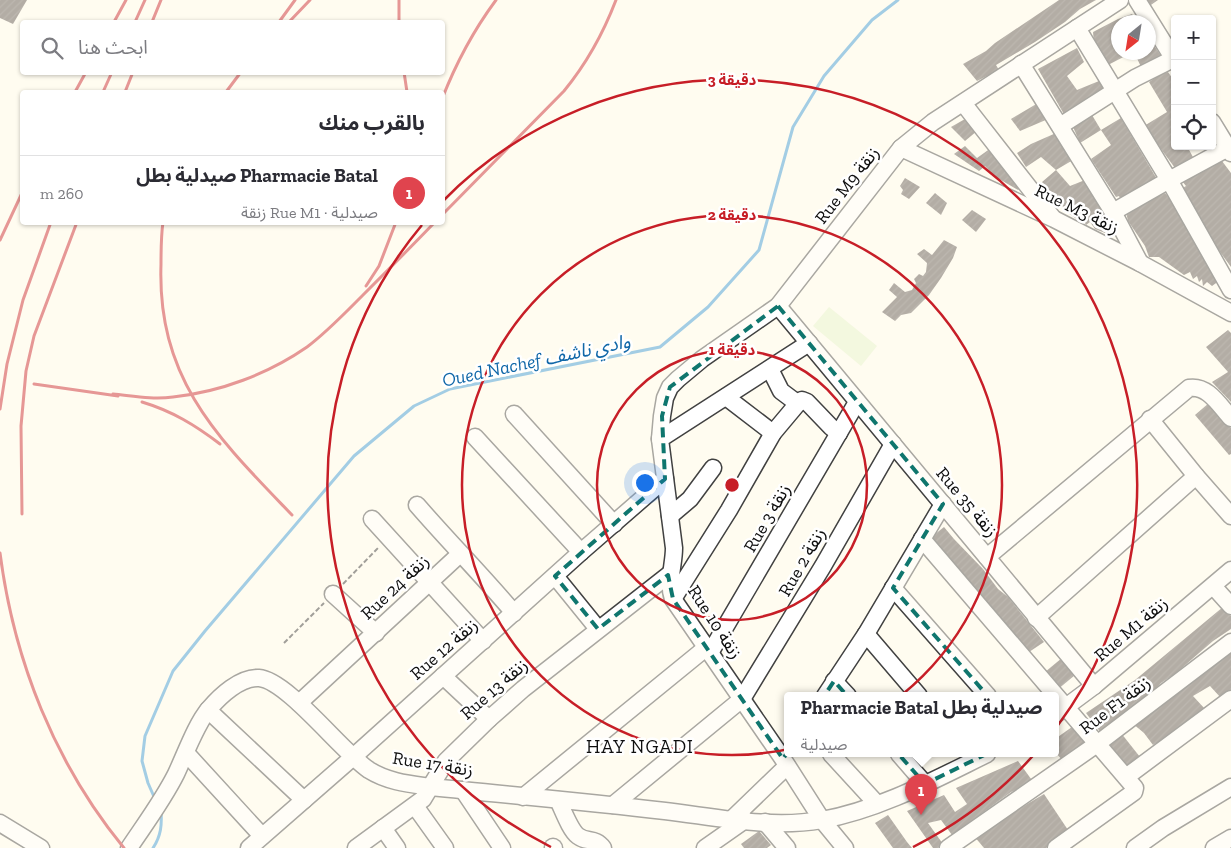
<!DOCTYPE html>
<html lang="ar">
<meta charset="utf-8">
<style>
body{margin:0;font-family:"Zilla Slab","Noto Sans Arabic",serif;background:#f2f2f3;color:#2b2b33;direction:rtl}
.controls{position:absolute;right:15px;top:15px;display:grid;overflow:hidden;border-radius:5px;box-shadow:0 1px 4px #0004}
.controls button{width:45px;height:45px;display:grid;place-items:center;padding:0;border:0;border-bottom:1px solid #e1e1e2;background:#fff;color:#2b2b33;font:25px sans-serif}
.compass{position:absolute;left:1111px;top:15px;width:45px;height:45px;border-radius:50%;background:#fff;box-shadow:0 1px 4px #0004;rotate:210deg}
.you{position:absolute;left:644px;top:482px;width:18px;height:18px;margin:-12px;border:4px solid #fff;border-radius:50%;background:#1a73e8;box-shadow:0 0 0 8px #1a73e833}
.badge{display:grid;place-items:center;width:32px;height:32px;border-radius:50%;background:#c71e27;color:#fff;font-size:16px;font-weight:700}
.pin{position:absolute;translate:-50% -41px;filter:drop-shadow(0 1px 2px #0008)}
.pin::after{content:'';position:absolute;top:26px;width:18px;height:15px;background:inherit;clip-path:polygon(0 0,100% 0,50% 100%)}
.popup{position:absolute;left:784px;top:692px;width:275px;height:65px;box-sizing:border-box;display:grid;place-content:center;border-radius:5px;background:#fff;filter:drop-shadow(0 1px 4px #0005);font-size:16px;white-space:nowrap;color:#7c7c81}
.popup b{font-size:19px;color:#2b2b33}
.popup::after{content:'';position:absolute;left:50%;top:100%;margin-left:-10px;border:10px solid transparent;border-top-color:#fff}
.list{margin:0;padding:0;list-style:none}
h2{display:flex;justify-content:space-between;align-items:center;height:65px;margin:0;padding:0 20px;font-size:21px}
h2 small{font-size:16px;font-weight:400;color:#7c7c81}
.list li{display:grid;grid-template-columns:32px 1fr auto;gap:15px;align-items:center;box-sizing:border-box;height:70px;padding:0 20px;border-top:1px solid #e1e1e2}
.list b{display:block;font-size:19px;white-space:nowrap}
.list p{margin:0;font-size:16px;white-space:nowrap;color:#7c7c81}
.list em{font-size:16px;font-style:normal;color:#7c7c81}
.icon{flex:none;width:28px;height:28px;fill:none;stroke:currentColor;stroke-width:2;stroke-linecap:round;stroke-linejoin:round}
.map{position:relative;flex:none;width:1231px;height:848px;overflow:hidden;direction:ltr}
.search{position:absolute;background:#fff;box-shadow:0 1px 4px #0004;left:20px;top:20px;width:425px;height:55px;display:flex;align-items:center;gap:12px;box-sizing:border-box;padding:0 18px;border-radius:5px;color:#7c7c81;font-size:19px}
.panel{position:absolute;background:#fff;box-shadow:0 1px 4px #0004;left:20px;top:90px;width:425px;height:135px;border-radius:5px;direction:rtl}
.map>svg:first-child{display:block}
</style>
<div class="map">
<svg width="1231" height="848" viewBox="0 0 1231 848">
<defs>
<pattern id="building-hatch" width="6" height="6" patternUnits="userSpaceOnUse" patternTransform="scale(1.25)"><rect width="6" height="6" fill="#584f4a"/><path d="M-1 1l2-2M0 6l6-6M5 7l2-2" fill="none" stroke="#6b6460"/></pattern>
</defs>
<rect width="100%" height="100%" fill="#fffcf0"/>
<!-- pitch -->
<polygon fill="#e5f3c9" points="829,307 877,346 861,366 813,326"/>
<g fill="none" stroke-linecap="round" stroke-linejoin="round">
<!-- stream -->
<g stroke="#3496d5" stroke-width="3">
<polyline points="155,799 148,783 142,761 145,736 173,671 205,631 354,456 414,406 450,389 660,347 708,307 759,250 793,127 824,76 872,20 898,0"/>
<path d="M153,848C161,836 162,825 161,811"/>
</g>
</g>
<!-- building -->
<g fill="url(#building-hatch)">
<polygon points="0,0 27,0 13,24 0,18"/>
<polygon points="1059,0 1096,0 1080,9 1065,22 1035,42 996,65 999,70 977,81 963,64 986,51 995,43"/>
<polygon points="1144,0 1158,0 1148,7"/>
<polygon points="1132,14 1138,22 1118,22 1118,52 1133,52 1108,65 1102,52 1094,43 1093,32 1118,19"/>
<polygon points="1148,37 1162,57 1142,69 1134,52 1148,52"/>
<polygon points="1077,48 1084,62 1067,76 1077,90 1099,81 1105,88 1065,116 1038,69"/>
<polygon points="1168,72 1175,82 1175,146 1187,146 1194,159 1175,168 1144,126 1167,112 1149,82 1162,73"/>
<polygon points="1038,103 1048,119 1020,131 1011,119"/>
<polygon points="1092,115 1101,130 1121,118 1158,181 1121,200 1119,196 1116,197 1091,159 1111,145 1101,130 1080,143 1073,127"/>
<polygon points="965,119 977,131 965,141 951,127"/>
<polygon points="1056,133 1073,160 1056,170 1041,157 1026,167 1017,153 1031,144"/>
<polygon points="965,146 977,158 991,148 1025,186 1018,190 994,176 985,166 979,171 954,154"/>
<polygon points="1222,161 1231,173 1231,267 1212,241 1188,196 1181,189 1186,186 1182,181 1200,168"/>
<polygon points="1056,170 1070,186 1085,180 1116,227 1105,233 1095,229 1090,222 1086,225 1084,221 1081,222 1068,213 1042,182"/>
<polygon points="905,178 920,187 909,199 901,194 903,190 900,186"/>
<polygon points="935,193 947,203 941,215 926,203"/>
<polygon points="1165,193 1177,208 1219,281 1212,286 1207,282 1203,286 1202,279 1199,282 1197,276 1193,279 1190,272 1184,275 1159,257 1149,257 1145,246 1128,221 1126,212"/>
<polygon points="972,210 986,219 976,232 962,220"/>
<polygon points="944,240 957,247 953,258 941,278 929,295 911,313 901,315 895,321 882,312 897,297 889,290 894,283 905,292 912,290 916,283 914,279 919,274 923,276 926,272 927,263 917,254 924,249 932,255"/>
<polygon points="1228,330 1231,333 1231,402 1212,382 1228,372 1206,347"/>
<polygon points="1209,403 1231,428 1231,454 1229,455 1195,415"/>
<polygon points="944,527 954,539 983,569 998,589 1008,597 1044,642 1026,654 930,538"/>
<polygon points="1223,607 1231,616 1231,629 1213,641 1176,673 1161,683 1148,697 1101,733 1086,713 1135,680"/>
<polygon points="1231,650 1231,694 1221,698 1210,686 1193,696 1205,709 1166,738 1153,745 1144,733 1132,723"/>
<polygon points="1062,658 1075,675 1057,690 1045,672"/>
<polygon points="1072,727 1089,743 1064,762 1055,752 1055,739"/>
<polygon points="1121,733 1140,757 1127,766 1106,743"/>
<polygon points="1018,761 1034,783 1023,792 1020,788 1011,792 952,835 941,820 928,823 943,844 938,848 933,848 907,811 944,795 955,812 967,804 956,788"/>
<polygon points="1044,794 1068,830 1046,848 984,848 974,836"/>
<polygon points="888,815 907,842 912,848 893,848 875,823"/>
<polygon points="759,831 771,845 767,848 744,848 741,844"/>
</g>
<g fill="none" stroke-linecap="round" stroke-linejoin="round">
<!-- minor casing -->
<g stroke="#414141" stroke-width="19">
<g id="minor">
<polyline points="1137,0 1175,61"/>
<polyline points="1077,28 1169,180 1231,290"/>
<polyline points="1021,64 1113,212 1140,263"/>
<polyline points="963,103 1052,217"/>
<polyline points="1212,122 1231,153"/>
<polyline points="1060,126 1135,78 1173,59"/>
<polyline points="901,148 1054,219 1140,263 1231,313"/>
<polyline points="1113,212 1169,180 1228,148"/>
<polyline points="778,306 1094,686"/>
<path d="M809,343L660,439L674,548C674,565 667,582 673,599L783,759L822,820L845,848"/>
<polyline points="770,369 781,391 797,403"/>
<polyline points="726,397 773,433"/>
<polyline points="514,414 614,524"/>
<polyline points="1150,419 1196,476 1231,516"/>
<polyline points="475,437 581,552"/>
<polyline points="660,439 662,416 665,398 670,387 678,379 702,359 778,306 901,148 933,122 1120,0"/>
<path d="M417,505C449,542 483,576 514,613"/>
<polyline points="670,516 690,499 713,468"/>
<polyline points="372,519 483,641"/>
<polyline points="922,539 1135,788 1134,792 1056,848"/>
<path d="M987,557L1189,388C1208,385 1219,405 1231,418"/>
<polyline points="555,576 598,629"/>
<polyline points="1213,586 1231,606"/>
<polyline points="893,588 988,696"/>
<polyline points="333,594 376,633"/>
<polyline points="673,599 729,510 773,433 799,402 802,400 807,402 831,427 839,433"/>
<polyline points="1036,618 1196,476"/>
<polyline points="866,634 919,696"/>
<polyline points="710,653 857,402"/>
<polyline points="443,676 489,719"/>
<polyline points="834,681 848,696"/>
<polyline points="825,696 866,634 943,504"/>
<polyline points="299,703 460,554"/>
<polyline points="208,710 304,800"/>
<polyline points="1055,715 1094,686 1231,570"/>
<polyline points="186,753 262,836"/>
<polyline points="831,754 877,804"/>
<polyline points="899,754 925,784"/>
<polyline points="1126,777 1231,699"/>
<polyline points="463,790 502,848"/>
<polyline points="523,797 707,647"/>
<path d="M558,800C563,810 570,830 578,836C587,843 595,837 603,848"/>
<polyline points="613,805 742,699 823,566 893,444"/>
<polyline points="415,806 445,848"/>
<polyline points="731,820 787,766"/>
<polyline points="765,822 787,848"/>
<polyline points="0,823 41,848"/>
<polyline points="383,828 397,848"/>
<polyline points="553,847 554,848"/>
<path d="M129,848C145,824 163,800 176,774C185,755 196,724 209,709C220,696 240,677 259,678C287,680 342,752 369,770C388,782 410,784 431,787C509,795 587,802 665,811C716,817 770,829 822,820C879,810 936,779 987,754"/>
<polyline points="249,848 352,758 581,552 665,479"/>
<polyline points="356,848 423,799 446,761 489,719 523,689 671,573"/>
<polyline points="705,848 745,820"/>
<polyline points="948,848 1097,744 1231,642"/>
<polyline points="1135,848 1163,828 1231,787"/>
<polyline points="1214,848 1231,838"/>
</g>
</g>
<!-- path -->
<g stroke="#303030" stroke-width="2" stroke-dasharray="5 2.5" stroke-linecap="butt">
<polyline points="343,584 378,548"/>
<polyline points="284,643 324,603"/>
</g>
<!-- minor -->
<use href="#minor" stroke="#fff" stroke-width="16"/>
<!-- rail -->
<g stroke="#c71e27" stroke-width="3">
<polyline points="399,0 399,22"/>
<polyline points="114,22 126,0"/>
<polyline points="135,22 145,0"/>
<polyline points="152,22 161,0"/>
<polyline points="279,22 295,0"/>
<polyline points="289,22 310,0"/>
<polyline points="404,72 407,92"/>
<polyline points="75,92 86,72"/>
<polyline points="103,92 112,72"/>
<polyline points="125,92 133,72"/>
<polyline points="226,92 241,72"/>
<path d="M442,99C456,63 473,31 496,0"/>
<path d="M442,215L564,91C587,63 603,34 616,0"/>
<path d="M163,222C161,236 161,250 161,264C157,380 218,438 292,515"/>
<polyline points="0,240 22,193"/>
<polyline points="366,286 379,266 396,222"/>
<polyline points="34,384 118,396"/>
<path d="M113,394C133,396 153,400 173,397C220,392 268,374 307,347C327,332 345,313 363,295C387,271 411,247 435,222"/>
<path d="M142,402C172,411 195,425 220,444"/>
<polyline points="0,409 7,364 23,300 51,222"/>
<polyline points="22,514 21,426 26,371 34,336 77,222"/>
<path d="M0,553C14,661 55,764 124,848"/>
</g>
</g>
<!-- marked area -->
<path d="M0 0H1231V848H0ZM778,306L943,504L893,588L1023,736L925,784L834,681L783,759L673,599L668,575L598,629L555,576L665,479L662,416L670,387Z" fill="#fffcf0" fill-opacity=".55" fill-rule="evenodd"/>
<path fill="none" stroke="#0f766e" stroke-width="4" stroke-dasharray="10 6" stroke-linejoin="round" d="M778,306L943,504L893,588L1023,736L925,784L834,681L783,759L673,599L668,575L598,629L555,576L665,479L662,416L670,387Z"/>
<!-- distance rings -->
<g fill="none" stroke="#c71e27" stroke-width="2.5">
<circle cx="732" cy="485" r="135"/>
<circle cx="732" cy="485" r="270"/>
<path d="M551 847A405 405 0 0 1 422 225M443 201A405 405 0 1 1 913 847"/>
</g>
<g text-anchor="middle" stroke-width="5" stroke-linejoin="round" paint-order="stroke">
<!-- street labels -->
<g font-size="18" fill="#0e0e0e" stroke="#fff">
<text transform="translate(847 185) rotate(-52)" y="6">Rue M9 زنقة</text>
<text transform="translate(1077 209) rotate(26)" y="6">Rue M3 زنقة</text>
<text transform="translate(967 502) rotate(50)" y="6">Rue 35 زنقة</text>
<text transform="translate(767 518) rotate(-60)" y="6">Rue 3 زنقة</text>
<text transform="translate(802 562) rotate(-60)" y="6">Rue 2 زنقة</text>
<text transform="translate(395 587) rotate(-43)" y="6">Rue 24 زنقة</text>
<text transform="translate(715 622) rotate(57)" y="6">Rue 10 زنقة</text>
<text transform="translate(1131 629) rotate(-40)" y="6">Rue M1 زنقة</text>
<text transform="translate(444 649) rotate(-41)" y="6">Rue 12 زنقة</text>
<text transform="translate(494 689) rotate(-41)" y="6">Rue 13 زنقة</text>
<text transform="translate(1115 705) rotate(-37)" y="6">Rue F1 زنقة</text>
<text transform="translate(433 764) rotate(9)" y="6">Rue 17 زنقة</text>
</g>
<!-- water labels -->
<g font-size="19" font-style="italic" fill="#1067a8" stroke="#fff">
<text transform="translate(536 360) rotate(-12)" y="7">Oued Nachef وادي ناشف</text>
</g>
<!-- neighbourhood labels -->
<g font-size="19" letter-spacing="1" fill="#0e0e0e" stroke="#fff">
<text x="640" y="753">HAY NGADI</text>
</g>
</g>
<circle cx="732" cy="485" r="8" fill="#c71e27" stroke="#fff" stroke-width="2.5"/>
<g font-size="15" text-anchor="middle" font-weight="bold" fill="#c71e27" stroke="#fff" stroke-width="5" stroke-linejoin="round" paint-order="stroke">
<text x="732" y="85">3 دقيقة</text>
<text x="732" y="220">2 دقيقة</text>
<text x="732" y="355">1 دقيقة</text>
</g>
</svg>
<div class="controls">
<button>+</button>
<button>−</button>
<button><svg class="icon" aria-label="locate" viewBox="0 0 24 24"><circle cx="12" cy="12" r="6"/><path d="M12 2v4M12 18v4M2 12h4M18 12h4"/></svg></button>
</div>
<svg class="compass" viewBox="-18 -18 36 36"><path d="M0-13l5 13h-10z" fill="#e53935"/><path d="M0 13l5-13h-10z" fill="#7c7c81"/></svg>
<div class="you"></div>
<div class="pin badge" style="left:921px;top:815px;background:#e0444e">1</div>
<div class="popup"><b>Pharmacie Batal صيدلية بطل</b>صيدلية</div>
<div class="search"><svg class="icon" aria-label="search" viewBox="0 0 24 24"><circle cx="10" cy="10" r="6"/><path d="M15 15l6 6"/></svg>ابحث هنا</div>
<section class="panel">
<h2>بالقرب منك<small></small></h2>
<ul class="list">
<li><span class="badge" style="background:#e0444e">1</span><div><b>Pharmacie Batal صيدلية بطل</b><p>صيدلية · Rue M1 زنقة</p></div><em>260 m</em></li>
</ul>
</section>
</div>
